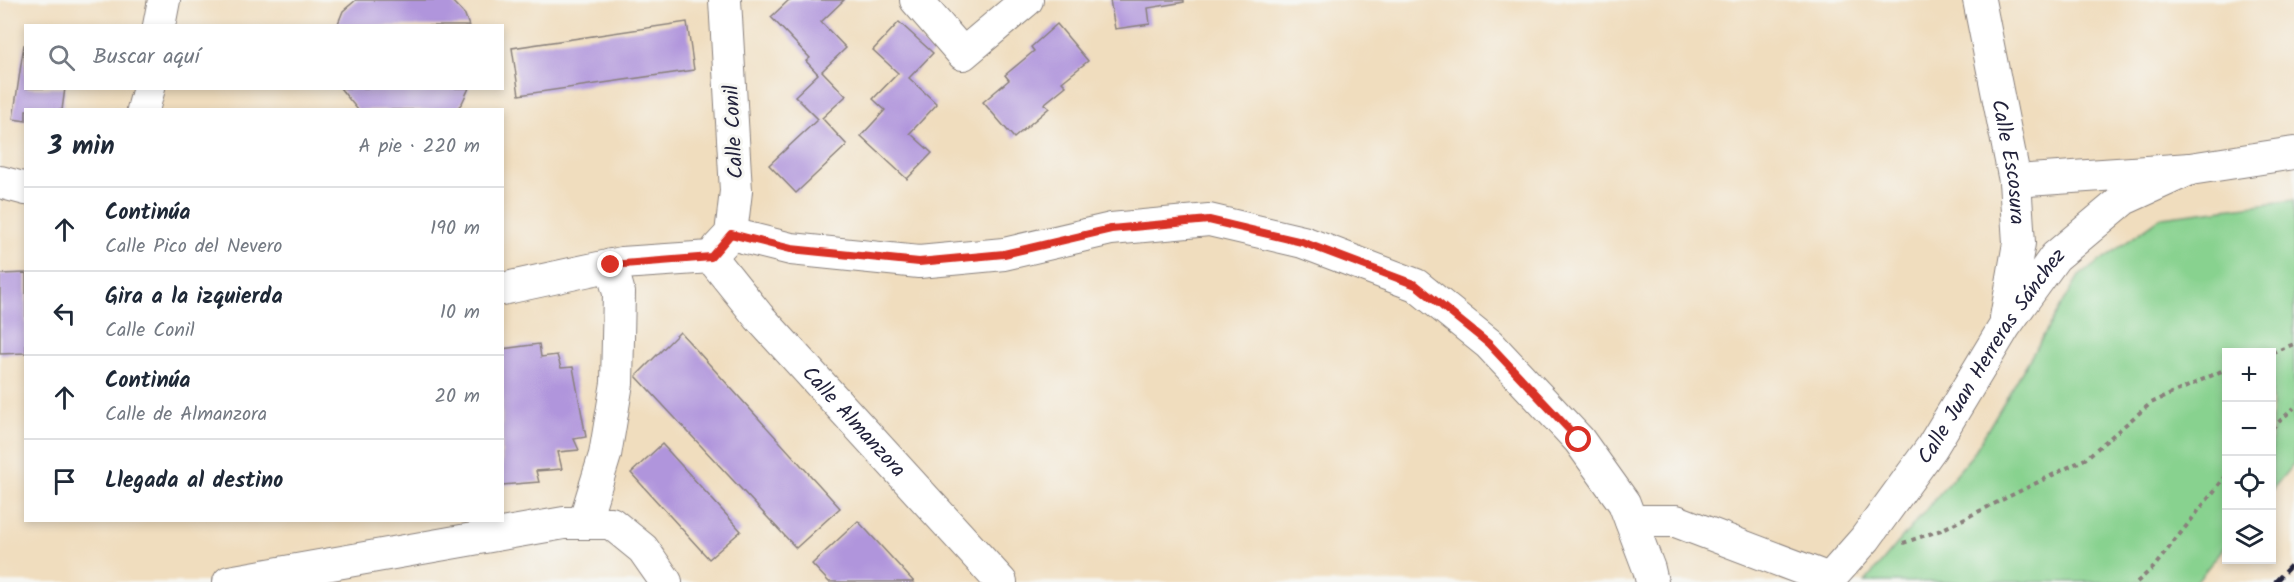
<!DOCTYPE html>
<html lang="es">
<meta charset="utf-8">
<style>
body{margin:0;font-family:Kalam,sans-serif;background:#f2f2f3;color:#1f2937}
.controls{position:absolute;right:18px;bottom:18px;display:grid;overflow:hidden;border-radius:0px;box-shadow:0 3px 9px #0003}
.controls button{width:54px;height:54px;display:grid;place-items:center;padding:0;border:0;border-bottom:2px solid #e0e1e3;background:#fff;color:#1f2937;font:30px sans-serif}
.stop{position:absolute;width:18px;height:18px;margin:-14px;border:4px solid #d93025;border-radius:50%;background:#fff}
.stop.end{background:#d93025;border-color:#fff;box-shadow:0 2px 6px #0008}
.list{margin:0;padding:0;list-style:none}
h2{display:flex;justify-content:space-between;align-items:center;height:78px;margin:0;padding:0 24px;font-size:26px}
h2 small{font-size:20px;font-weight:400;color:#747a83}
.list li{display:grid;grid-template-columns:39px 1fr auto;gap:18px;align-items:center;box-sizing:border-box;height:84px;padding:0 24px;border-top:2px solid #e0e1e3}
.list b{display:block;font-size:22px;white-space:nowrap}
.list p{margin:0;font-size:20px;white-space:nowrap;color:#747a83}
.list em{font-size:20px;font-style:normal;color:#747a83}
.icon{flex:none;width:33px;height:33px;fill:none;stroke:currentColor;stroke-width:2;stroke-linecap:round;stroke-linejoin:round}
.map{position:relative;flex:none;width:2294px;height:582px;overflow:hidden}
.search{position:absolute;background:#fff;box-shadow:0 3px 9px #0003;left:24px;top:24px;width:480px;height:66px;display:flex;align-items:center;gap:15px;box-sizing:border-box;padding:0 21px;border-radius:0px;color:#747a83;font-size:22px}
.panel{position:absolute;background:#fff;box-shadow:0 3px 9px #0003;left:24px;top:108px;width:480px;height:414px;border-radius:0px}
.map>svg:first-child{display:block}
</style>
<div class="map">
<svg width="2294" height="582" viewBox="0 0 2294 582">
<rect width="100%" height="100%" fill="#f6f6f2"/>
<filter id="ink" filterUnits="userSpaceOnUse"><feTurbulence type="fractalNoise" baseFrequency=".0167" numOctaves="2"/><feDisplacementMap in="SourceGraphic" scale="12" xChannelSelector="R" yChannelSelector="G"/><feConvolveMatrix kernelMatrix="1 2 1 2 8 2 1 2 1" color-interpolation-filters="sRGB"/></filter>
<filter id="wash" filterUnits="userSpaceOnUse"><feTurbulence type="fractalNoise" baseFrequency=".008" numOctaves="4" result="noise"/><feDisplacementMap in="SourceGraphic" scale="24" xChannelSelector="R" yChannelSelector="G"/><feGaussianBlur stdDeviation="1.35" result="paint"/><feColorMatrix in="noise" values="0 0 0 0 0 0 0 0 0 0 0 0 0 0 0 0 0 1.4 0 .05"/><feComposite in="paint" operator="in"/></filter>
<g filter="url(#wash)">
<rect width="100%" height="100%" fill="#f0ddbe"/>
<!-- green -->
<polygon fill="#88d28f" stroke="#557a65" stroke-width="1.5" points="2294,200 2294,463 2272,490 2272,352 2226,352 2226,545 2196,582 1865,582 1973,454 2079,276 2162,217"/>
<g id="blocks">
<!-- building -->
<g fill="#b095dc">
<polygon points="356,0 451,0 465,15 469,26 337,26 343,11"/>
<polygon points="789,0 844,0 821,22 846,48 822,71 846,96 822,118 847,145 796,193 769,165 818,119 795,96 818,74 806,61 810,58 771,17"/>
<polygon points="1110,0 1184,0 1184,2 1148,8 1150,24 1115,29"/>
<polygon points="687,22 694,70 519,95 512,48"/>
<polygon points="899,22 933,53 909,78 937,104 910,133 932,153 907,179 861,136 885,110 873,99 898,73 873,50"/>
<polygon points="1057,24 1088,61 1062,82 1066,86 1044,104 1049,108 1014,138 983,102 1009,80 1005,75 1034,51 1031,47"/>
<polygon points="24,44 26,88 65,88 62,110 26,110 26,121 13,119"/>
<polygon points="340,88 469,88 462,103 456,110 358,110"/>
<polygon points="26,273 26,353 0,354 0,274"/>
<polygon points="680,332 840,508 796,548 636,376"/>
<polygon points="539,344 541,357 557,355 561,368 573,367 586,437 574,439 579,450 558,452 562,469 536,471 539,482 502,485 502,349"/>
<polygon points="662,444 741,531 709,559 631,473"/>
<polygon points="858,521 914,582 829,582 812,564"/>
</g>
</g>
</g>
<g filter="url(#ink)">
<use href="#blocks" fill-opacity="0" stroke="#89807c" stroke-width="1.5"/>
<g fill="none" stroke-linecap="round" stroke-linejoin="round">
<!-- street casing -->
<g stroke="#89807c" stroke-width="34">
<g id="street">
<polyline points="916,0 963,54 1027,0"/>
<path id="s1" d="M1979,0L2015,181L2019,243L2006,318"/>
<polyline points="159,26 164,0"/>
<polyline points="143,110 149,88"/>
<polyline points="2015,181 2190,169 2294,153"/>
<polyline points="0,182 26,189"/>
<polyline points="731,234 791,249 919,262 1004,254 1111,229 1209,220 1303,242 1416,285 1489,344 1579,440 1624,503 1649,569 1652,582"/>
<polyline points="718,248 731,234 736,191 725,0"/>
<path id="s2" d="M711,257L759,317L1001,582"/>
<polyline points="502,289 622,263 711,257"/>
<polyline points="1631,521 1676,521 1829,579"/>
<polyline points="584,523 605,455 617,383 619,293 611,265"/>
<polyline points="229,582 564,523 611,523 643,549 666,582"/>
<path id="s3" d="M1827,582L1865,539L1932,447L2005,326L2055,257L2124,199L2190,169"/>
</g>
</g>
<!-- path -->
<g stroke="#89807c" stroke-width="4" stroke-dasharray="4.5 4.5" stroke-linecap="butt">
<polyline points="2272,353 2294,344"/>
<polyline points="2272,428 2294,408"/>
<polyline points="1903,543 1941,530 2085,459 2151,403 2226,369"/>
<polyline points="2137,582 2153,568 2226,476"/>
</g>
<!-- street -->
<use href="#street" stroke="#fff" stroke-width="32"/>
<!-- rail -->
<polyline stroke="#22223b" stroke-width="4.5" stroke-dasharray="9 4.5" stroke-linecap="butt" points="2275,582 2294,562"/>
</g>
</g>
<g fill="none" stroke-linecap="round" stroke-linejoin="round" filter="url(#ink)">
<!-- route -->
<polyline stroke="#d93025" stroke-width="8" points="611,265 711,257 731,234 791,249 919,262 1004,254 1111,229 1209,220 1302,242 1416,285 1489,344 1579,440"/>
</g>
<g text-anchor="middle" stroke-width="6" stroke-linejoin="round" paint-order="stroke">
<!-- street labels -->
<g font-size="21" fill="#22223b" stroke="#f6f6f2">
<text transform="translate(733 132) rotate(-93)" y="7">Calle Conil</text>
<text dy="7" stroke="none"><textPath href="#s1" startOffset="165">Calle Escosura</textPath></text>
<text dy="7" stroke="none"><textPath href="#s3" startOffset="280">Calle Juan Herreras Sánchez</textPath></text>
<text dy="7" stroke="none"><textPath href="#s2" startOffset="218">Calle Almanzora</textPath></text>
</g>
</g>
</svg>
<div class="controls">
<button>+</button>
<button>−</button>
<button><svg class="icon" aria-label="locate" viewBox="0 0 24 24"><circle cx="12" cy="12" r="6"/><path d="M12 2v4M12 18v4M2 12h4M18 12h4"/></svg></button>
<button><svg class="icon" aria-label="layers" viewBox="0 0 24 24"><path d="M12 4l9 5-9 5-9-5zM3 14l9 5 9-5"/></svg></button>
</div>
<div class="stop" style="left:1579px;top:440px"></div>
<div class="stop end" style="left:611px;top:265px"></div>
<div class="search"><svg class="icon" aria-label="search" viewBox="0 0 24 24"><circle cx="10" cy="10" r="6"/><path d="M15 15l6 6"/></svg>Buscar aquí</div>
<section class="panel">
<h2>3 min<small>A pie · 220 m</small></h2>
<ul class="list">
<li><svg class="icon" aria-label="ahead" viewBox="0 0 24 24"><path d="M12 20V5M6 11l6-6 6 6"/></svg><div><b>Continúa</b><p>Calle Pico del Nevero</p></div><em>190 m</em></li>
<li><svg class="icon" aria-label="left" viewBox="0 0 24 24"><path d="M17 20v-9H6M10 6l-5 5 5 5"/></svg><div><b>Gira a la izquierda</b><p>Calle Conil</p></div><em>10 m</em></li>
<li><svg class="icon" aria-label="ahead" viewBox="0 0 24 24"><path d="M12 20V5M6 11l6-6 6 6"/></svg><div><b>Continúa</b><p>Calle de Almanzora</p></div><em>20 m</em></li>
<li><svg class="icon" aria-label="arrive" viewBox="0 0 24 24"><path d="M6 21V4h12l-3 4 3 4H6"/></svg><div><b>Llegada al destino</b></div></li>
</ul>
</section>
</div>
